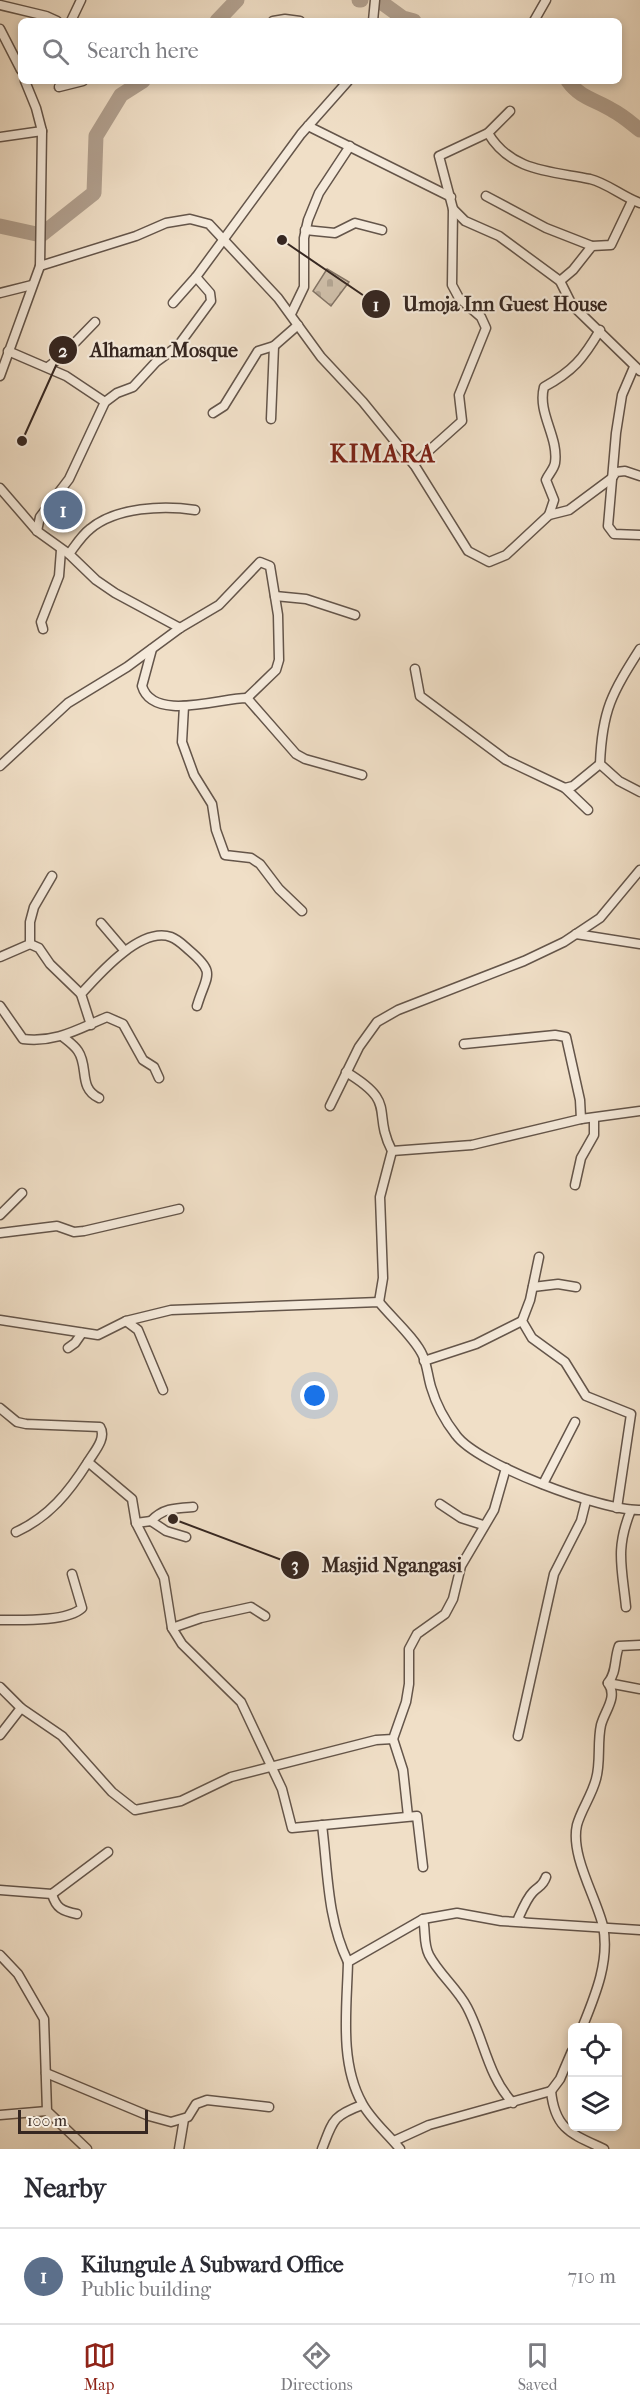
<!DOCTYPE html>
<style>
body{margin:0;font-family:"IM FELL French Canon",serif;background:#f7f7f7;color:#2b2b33}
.controls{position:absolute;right:18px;bottom:18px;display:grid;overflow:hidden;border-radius:9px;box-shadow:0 3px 9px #0003}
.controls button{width:54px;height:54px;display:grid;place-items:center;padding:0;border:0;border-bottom:2px solid #e1e1e2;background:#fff;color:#2b2b33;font:30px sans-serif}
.scale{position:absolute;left:18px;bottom:15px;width:130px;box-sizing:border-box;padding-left:6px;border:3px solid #362721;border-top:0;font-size:16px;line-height:21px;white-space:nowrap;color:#362721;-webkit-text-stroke:4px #f5eadb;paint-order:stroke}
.you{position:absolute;left:315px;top:1396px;width:21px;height:21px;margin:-15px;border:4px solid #fff;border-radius:50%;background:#1a73e8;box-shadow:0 0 0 9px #1a73e833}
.badge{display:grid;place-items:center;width:39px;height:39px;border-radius:50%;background:#8f2418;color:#fff;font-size:20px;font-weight:700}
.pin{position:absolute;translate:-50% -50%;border:3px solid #fff;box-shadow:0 2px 6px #0006}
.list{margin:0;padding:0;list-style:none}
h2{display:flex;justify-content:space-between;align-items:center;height:78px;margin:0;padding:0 24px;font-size:26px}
h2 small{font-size:20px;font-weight:400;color:#7c7c81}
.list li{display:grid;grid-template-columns:39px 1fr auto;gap:18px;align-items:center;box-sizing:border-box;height:96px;padding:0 24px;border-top:2px solid #e1e1e2}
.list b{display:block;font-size:22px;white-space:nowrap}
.list p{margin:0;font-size:20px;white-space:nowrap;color:#7c7c81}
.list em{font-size:20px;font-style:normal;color:#7c7c81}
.icon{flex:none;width:33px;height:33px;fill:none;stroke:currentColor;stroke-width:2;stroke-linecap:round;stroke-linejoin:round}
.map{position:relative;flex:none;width:640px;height:2149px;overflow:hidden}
.search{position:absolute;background:#fff;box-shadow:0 3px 9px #0003;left:18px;right:18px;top:18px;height:66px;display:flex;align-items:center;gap:15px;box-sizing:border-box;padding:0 21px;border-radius:9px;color:#7c7c81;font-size:22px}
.sheet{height:174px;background:#fff}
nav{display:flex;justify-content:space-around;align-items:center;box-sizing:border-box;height:84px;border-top:2px solid #e1e1e2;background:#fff;font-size:16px;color:#7c7c81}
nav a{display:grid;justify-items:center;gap:3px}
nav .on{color:#8f2418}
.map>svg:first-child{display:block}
</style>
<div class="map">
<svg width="640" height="2149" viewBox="0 0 640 2149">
<defs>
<pattern id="cemetery-stones" width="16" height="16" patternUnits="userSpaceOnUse" patternTransform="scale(1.5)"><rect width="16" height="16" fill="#d0c0ab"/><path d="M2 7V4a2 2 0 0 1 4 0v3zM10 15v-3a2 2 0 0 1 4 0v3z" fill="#b3a593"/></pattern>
</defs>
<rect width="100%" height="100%" fill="#f0dfc7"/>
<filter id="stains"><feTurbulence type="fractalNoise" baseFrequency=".00333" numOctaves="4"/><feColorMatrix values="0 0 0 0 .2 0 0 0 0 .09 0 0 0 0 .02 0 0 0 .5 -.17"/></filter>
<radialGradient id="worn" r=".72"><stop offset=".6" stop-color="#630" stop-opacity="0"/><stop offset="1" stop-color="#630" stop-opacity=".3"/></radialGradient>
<!-- cemetery -->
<polygon fill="url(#cemetery-stones)" stroke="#837466" stroke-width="1.5" points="327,269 349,282 331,306 313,291"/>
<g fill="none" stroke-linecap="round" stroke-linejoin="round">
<!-- river -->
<g stroke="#b1a08f" stroke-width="15">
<polyline points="359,0 361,0"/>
<polyline points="378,0 403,18 414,21"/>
<polyline points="217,21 237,0"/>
<path d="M568,81C580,98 596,100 612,110C622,115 631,123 640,130"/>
<polyline points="0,226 41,235 94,193 96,136 121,95 143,81"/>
</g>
<!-- street casing -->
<g stroke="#64554a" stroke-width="11">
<g id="street">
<polyline points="0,5 46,16 57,21"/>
<polyline points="71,21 81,0"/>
<polyline points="273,21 285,19 300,21"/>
<polyline points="373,21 375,0"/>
<polyline points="534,21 546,0"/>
<polyline points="0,29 21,70"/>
<polyline points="59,87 83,81"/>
<polyline points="308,126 451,197"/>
<path d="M488,133C511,172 551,171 590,179C607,183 623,197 640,203"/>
<polyline points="0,137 42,131"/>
<polyline points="486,196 546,228 592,246"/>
<polyline points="453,209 465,221 499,236 560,281 572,305 640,371"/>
<polyline points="305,230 335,233 355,223 382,230"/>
<polyline points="40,266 136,236 166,223 190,219 209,224 278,298 321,357 363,402 415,466 468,551 489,562 506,555 549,515 569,510 612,478 616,472 625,471 640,476"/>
<polyline points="560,281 573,270 592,246 611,245 632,201"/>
<polyline points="0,293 32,285"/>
<polyline points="173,303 196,277 301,134 348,81"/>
<polyline points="291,314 304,287 304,238 308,220 319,193 350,146"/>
<polyline points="8,351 66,376 105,402"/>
<polyline points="48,367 62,356 95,322"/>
<polyline points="634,367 622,395 616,433 608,526 614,534 640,535"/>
<polyline points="0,376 40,266 42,131 36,108 25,81"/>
<polyline points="213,413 224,406 258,351 274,346 298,325"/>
<polyline points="271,419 274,346"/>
<polyline points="414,464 462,421 459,395 486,328 481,317 459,298 452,285 453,209 439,156 488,133 510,111"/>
<polyline points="0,488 37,531 69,554 96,580 115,593 180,628"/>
<path d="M549,515L554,500L546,480C548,475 554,469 555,463C559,437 537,413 544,387C573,371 583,359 600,330"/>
<polyline points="37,531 40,517 69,479 105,402 117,393 133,387 156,362 178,346 211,301 210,293 196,277"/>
<path d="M69,554C75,546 82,535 90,529C116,507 164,505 195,510"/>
<polyline points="275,596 306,599 355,615"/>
<polyline points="43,629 41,622 59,576 61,550"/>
<path d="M152,649L142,686C153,723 224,697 247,698L296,754L305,759L362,775"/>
<path d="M640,649C612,693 602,710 600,764L619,781L640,792"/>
<polyline points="415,669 420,696 506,760 565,788 573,786 600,764"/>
<polyline points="184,706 182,742 194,775 212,804 216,830 225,855 251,858 260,864 279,889 302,911"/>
<polyline points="0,766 68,703 127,667 180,628 219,605 260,562 270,566 278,615 279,660 276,670 247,698"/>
<polyline points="565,788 588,810"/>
<polyline points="101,923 124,950"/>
<polyline points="576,934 640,944"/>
<polyline points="30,944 39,948 50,964 81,994"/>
<polyline points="0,957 30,944 30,922 34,907 52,876"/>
<path d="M0,1006L23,1039C56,1043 78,1029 107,1017L123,1024L143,1060L154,1067L159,1078"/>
<path d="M91,1025L81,994C99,974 141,926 171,937C179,940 184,946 190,951C217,974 206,975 197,1006"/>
<path d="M63,1037C68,1041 74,1045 78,1051C89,1067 78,1088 99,1098"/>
<polyline points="464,1044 555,1035 566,1037 580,1100 581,1119"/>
<path d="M346,1072C399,1104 371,1110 392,1151L380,1197L383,1278L379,1302"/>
<polyline points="330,1106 359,1047 377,1022 398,1010 524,961 564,942 600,918 640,870"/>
<polyline points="392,1151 472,1145 581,1119 640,1111"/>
<polyline points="575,1185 581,1158 594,1135 594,1120"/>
<polyline points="0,1215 22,1193"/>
<polyline points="0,1233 57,1226 74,1232 84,1231 179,1209"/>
<polyline points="539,1257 530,1300 522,1321 532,1338 565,1362 586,1396 631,1414 617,1508"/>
<polyline points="533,1287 558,1284 576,1287"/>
<path d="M0,1320L98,1335L126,1321L171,1310L379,1302C391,1317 416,1339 423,1356C427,1365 428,1377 431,1387C436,1404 445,1421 456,1435C478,1465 602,1511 640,1510"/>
<polyline points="126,1321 138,1330 163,1390"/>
<polyline points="68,1348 75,1343 82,1333"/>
<polyline points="424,1361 476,1344 522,1321"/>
<path d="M0,1408L17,1422L26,1424L100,1427C107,1438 94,1452 88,1462L132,1499L136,1523L164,1578L172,1628L182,1644L241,1702L282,1789L292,1828L417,1816L423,1867"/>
<polyline points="543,1484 575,1422"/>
<polyline points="440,1504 461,1518 483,1525"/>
<path d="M151,1521C163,1508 176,1508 193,1507"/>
<polyline points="136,1523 151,1521 166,1531 186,1537"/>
<path d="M16,1532C49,1517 69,1492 88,1462"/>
<path d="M626,1607C622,1567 615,1549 631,1510"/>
<path d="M0,1620C20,1620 67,1622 82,1608L72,1574"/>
<polyline points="172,1628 201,1618 251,1607 265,1616"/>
<polyline points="608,1683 640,1689"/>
<polyline points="0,1687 21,1708 62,1736 112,1792 135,1810 181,1801 231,1777 376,1740 393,1739 406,1702 409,1684 409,1649 417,1634 445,1614 453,1599 461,1566 494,1510 506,1468"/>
<polyline points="0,1735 21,1708"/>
<polyline points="518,1736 554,1574 581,1521 586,1501"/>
<polyline points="393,1739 403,1770 408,1816"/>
<path d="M322,1825C328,1872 327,1919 348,1962"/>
<polyline points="0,1890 52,1894 108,1852"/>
<path d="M52,1894C56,1908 62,1911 77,1914"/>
<path d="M423,1919C426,1931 423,1943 429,1955C439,1974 457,1988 467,2007C484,2039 488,2077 513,2103"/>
<path d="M523,1922L518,1919C522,1910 527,1898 533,1892C539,1886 543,1886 546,1877"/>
<polyline points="0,1955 18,1974 44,2019 47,2111 87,2149"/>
<path d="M582,2028C595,1996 610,1961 603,1926C596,1897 570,1855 577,1825C581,1810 592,1795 596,1779C601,1762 597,1743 601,1725C605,1710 618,1697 608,1683C617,1672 614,1659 619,1646L640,1645"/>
<polyline points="46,2073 149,2116 171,2122 188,2117 196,2104 207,2100 269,2107"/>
<path d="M551,2091C555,2130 572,2134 604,2149"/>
<polyline points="0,2115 47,2111"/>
<polyline points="394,2141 429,2125 551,2091 560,2079 572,2051"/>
<polyline points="179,2149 184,2119"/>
<path d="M322,2149C333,2121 332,2116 362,2105"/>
<path d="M400,2149C388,2134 371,2120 362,2103C339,2062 347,2007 348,1962L423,1919L457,1913L501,1921L640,1930"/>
</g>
</g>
<!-- street -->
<use href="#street" stroke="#f5eadb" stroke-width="8"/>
</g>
<g text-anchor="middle" stroke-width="4.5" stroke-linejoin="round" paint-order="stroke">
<!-- district labels -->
<g font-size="24" font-weight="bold" letter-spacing="1.5" fill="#7a1f14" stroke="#f5eadb">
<text x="383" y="462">KIMARA</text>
</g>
</g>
<!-- callouts -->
<path fill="none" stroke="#362721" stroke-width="2" d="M282 240L376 304M22 441L63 350M173 1519L295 1565"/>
<g fill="#362721" stroke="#f5eadb" stroke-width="2">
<circle cx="282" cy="240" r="6"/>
<circle cx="22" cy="441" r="6"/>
<circle cx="173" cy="1519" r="6"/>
<circle cx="376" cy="304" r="15"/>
<circle cx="63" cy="350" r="15"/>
<circle cx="295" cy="1565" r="15"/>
</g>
<g font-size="18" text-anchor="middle" font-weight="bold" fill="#fff">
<text x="376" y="311">1</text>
<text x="63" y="357">2</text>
<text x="295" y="1571">3</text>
</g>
<g font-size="20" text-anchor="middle" font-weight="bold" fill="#362721" stroke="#f5eadb" stroke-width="4.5" stroke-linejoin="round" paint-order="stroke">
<text x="505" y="311">Umoja Inn Guest House</text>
<text x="164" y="357">Alhaman Mosque</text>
<text x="392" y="1572">Masjid Ngangasi</text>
</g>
<rect width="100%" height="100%" filter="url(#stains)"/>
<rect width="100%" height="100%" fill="url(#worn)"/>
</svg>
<div class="controls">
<button><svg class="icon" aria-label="locate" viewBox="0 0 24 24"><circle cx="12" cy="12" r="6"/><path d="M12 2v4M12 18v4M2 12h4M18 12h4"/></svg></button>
<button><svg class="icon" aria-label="layers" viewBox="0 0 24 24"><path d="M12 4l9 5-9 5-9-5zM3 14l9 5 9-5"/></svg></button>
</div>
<div class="scale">100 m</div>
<div class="you"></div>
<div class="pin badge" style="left:63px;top:510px;background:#5c6f8a">1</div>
<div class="search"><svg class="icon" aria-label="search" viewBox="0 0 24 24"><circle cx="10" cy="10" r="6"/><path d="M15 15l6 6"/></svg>Search here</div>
</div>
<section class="sheet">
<h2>Nearby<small></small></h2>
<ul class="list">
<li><span class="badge" style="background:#5c6f8a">1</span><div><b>Kilungule A Subward Office</b><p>Public building</p></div><em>710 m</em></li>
</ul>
</section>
<nav>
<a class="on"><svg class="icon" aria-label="map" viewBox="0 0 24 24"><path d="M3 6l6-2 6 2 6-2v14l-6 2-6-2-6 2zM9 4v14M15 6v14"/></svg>Map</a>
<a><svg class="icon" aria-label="directions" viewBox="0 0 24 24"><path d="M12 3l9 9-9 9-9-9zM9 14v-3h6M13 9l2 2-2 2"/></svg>Directions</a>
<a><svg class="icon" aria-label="saved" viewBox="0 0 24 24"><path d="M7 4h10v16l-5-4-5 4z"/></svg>Saved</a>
</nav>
